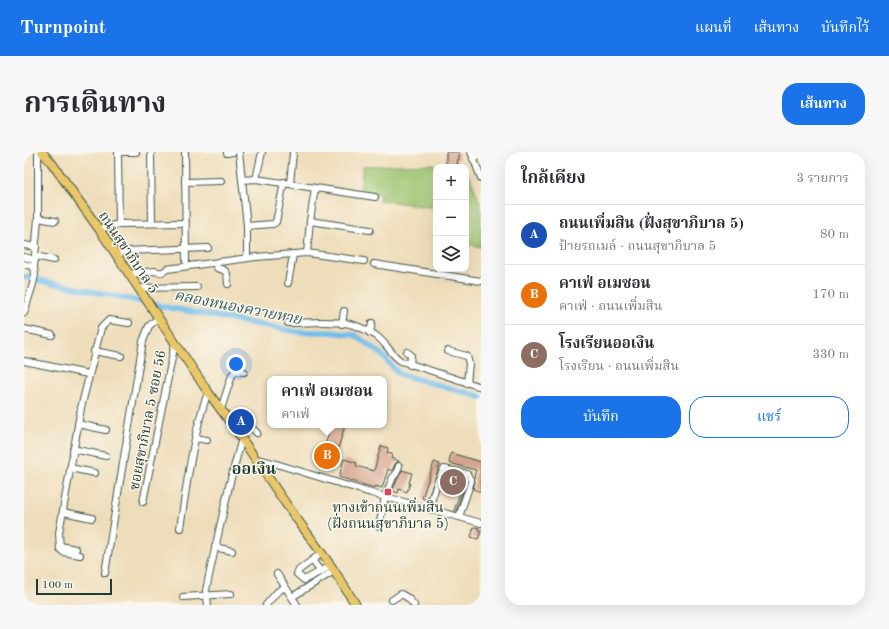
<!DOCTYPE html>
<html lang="th">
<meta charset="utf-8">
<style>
body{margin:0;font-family:"Old Standard TT","Noto Serif Thai",serif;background:#f7f7f7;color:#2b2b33}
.controls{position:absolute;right:12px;top:12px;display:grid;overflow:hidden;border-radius:8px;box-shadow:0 4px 16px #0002}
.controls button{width:36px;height:36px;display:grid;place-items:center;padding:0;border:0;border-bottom:1px solid #e1e1e2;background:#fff;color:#2b2b33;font:20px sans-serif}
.scale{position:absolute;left:12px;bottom:10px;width:76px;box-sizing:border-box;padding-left:4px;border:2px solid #1f3d34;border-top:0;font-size:11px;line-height:14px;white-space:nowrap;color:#1f3d34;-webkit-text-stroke:3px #fbf7ec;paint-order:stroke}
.you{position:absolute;left:212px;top:212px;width:14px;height:14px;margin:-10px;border:3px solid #fff;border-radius:50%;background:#1a73e8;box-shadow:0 0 0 6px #1a73e833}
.badge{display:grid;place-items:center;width:26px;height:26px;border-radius:50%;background:#1a73e8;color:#fff;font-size:13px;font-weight:700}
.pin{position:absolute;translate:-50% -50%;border:2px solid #fff;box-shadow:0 1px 4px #0006}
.popup{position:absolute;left:243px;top:224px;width:120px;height:52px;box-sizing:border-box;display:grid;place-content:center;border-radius:8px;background:#fff;filter:drop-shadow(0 1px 3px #0005);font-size:13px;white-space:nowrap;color:#7c7c81}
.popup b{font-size:15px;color:#2b2b33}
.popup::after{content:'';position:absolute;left:50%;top:100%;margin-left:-8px;border:8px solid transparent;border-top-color:#fff}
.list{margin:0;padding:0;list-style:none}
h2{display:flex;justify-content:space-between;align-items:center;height:52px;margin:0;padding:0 16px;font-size:17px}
h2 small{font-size:13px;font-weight:400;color:#7c7c81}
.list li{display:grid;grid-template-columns:26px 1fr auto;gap:12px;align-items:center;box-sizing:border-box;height:60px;padding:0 16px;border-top:1px solid #e1e1e2}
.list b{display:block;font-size:15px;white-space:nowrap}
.list p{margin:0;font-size:13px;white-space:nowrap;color:#7c7c81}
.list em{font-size:13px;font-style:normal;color:#7c7c81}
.actions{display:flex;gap:8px;padding:12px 16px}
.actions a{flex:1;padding:9px 0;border:1px solid #1a73e8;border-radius:16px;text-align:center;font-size:14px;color:#1a73e8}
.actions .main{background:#1a73e8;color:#fff}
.icon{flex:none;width:22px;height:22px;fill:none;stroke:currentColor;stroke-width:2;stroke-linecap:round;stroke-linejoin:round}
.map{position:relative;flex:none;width:457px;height:453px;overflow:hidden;border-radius:16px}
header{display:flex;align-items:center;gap:24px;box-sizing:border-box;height:56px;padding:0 20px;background:#1a73e8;color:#fff}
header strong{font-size:19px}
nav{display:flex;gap:22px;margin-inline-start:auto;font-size:14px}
.intro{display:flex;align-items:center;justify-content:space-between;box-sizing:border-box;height:96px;padding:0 24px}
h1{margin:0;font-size:28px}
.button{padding:10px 18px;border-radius:16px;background:#1a73e8;color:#fff;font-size:14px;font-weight:700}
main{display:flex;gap:24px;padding:0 24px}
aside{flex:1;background:#fff;border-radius:16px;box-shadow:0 4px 16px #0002}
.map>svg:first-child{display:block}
</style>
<header>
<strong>Turnpoint</strong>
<nav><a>แผนที่</a><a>เส้นทาง</a><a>บันทึกไว้</a></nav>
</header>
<div class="intro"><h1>การเดินทาง</h1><a class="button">เส้นทาง</a></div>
<main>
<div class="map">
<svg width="457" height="453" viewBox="0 0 457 453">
<rect width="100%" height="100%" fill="#fbf7ec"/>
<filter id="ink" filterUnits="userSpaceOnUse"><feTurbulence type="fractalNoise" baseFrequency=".025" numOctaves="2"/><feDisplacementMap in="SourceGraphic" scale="8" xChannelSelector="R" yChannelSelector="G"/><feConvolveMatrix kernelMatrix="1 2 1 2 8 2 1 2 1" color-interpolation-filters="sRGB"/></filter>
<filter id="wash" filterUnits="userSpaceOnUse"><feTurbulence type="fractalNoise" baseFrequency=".012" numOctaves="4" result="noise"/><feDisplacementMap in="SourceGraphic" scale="16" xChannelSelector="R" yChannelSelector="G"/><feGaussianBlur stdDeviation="0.9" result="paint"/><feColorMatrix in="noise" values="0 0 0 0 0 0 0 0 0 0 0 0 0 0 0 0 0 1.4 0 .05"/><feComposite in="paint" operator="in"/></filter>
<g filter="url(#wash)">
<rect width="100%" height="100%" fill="#eeddba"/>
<!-- green -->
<g fill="#9cc571" stroke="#5e8152">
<polygon points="410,12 412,23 412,56 355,48 356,42 336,39 339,14"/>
<polygon points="442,23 445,23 457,53 457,95 442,92 442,76 445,61 442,60"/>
</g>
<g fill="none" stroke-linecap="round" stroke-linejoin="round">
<!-- canal -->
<polyline stroke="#71bdeb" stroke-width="5.5" points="0,125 147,156 274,180 306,180 331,183 356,201 375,222 457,245"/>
</g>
<g id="blocks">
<!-- building -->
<g fill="#d6a38c">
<polygon points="422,0 435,0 435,8 433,8 434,15 422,15"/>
<polygon points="307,273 321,273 308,318 302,316 304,310 297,308"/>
<polygon points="357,294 364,296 363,301 368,302 367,306 375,309 371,312 368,319 364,317 358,336 351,334 351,336 315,325 320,307 333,311 332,314 350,319"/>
<polygon points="427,301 457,310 457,340 449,337 451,330 450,325 452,318 425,311"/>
<polygon points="410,310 416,312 403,348 398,346"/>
<polygon points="378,318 388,321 385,331 386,331 383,340 375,337 374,341 368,339"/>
<polygon points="440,328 442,329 432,359 430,359"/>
<polygon points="450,375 455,376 454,378 457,379 454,387 447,385"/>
</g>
</g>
</g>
<g filter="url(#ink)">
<use href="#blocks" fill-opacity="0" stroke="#3e5548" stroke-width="1"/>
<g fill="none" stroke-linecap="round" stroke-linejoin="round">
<!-- minor casing -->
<g stroke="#3e5548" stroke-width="8">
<g id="minor">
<polyline points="94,0 95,72"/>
<polyline points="94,0 112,0"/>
<polyline points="127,0 128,71"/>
<polyline points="161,0 162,109"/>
<polyline points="215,0 223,74 223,106"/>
<polyline points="447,0 457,26"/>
<polyline points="203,1 209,0"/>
<polyline points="449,7 457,2"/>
<polyline points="232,27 238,0"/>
<polyline points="218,28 232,27 351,45"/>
<polyline points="161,30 197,29"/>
<polyline points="266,31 269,1"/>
<polyline points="14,66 31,69"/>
<polyline points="286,69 346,78"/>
<polyline points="223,74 249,72 252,70 260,30"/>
<polyline points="75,77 95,72 161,71"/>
<polyline points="0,93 12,95"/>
<polyline points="283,101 286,69 291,36"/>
<polyline points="11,104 30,108"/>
<polyline points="92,104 101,99 184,96"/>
<polyline points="0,105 11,108"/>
<path d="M191,111L193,116C205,119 203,121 204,132"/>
<polyline points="0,112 10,115"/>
<polyline points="350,112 457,129"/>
<path d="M105,122L131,119C136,121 139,121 143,117L232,105L283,101L340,109"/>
<polyline points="264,131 269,103"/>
<polyline points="115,136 173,135"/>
<polyline points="0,161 9,132 11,123 10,115 14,66 14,0"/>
<path d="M264,171C284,171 306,168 326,172C334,174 344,179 351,183C362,190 366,202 377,209L457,235"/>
<polyline points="318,172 320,159"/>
<polyline points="0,177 28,183"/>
<polyline points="346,181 348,171"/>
<polyline points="70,199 97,204"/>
<polyline points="424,199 443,204 445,212 443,231"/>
<polyline points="383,200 387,203 386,213"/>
<polyline points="0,209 64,222"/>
<polyline points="197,257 208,223 211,219 220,220"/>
<polyline points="54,272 82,278"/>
<path d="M214,281C223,275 225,272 233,281"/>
<polyline points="171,286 183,288"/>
<polyline points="49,297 82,304"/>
<polyline points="232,307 246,310 347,341 457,371"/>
<polyline points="46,316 71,321"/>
<polyline points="119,350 151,191"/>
<polyline points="405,356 414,328 420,317 440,321 443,322 447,329 435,365"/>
<polyline points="39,360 68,366"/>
<polyline points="355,374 361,345 369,325 372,322 375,314"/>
<path d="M156,376C163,332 169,281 184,240"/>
<polyline points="36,394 52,397"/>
<polyline points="191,395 208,399"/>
<polyline points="298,401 275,418 273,422 280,428 307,414"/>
<polyline points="56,403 39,400 36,397 35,381 57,256 77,176 85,168 105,171"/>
<polyline points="288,408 297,420"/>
<polyline points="81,421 119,189 125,174 134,166"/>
<polyline points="253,422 273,453"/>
<polyline points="159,445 207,442"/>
<polyline points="268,445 310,419"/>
<polyline points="368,448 377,442 384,446 390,453"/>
<polyline points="184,453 182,438 188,410 206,330 218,286"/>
<polyline points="242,453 253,440 261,435"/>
</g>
</g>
<!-- major casing -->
<g stroke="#3e5548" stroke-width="10">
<polyline id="major" points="18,0 27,10 75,77 184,240 214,281 262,352 307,414 332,453"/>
</g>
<!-- minor -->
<use href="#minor" stroke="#fff" stroke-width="6"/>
<!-- major -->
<use href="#major" stroke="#e9c769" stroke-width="8"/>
</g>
</g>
<!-- markers -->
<rect fill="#d1495b" stroke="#fbf7ec" stroke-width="1.5" x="360" y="336" width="8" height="8" rx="2"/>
<g text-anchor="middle" stroke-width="3" stroke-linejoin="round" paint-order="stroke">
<!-- street labels -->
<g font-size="14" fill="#1f3d34" stroke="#fbf7ec">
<text transform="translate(105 100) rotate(56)" y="5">ถนนสุขาภิบาล 5</text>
<text transform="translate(123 268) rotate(-79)" y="5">ซอยสุขาภิบาล 5 ซอย 56</text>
</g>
<!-- poi labels -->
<g font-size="14" fill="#1f3d34" stroke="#fbf7ec">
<text x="364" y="360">ทางเข้าถนนเพิ่มสิน<tspan x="364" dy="16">(ฝั่งถนนสุขาภิบาล 5)</tspan></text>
</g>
<!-- water labels -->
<g font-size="15" font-style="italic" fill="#345d62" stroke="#fbf7ec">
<text transform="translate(214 155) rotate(11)" y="5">คลองหนองควายหาย</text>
</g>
<!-- quarter labels -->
<g font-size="16" font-weight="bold" fill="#1f3d34" stroke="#fbf7ec">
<text x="230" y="322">ออเงิน</text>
</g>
</g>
</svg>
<div class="controls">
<button>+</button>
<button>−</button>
<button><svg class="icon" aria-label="layers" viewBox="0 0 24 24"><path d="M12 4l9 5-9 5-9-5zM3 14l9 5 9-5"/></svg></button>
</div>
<div class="scale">100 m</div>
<div class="you"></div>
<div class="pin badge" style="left:217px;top:270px;background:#1a4fb4">A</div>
<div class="pin badge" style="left:303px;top:304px;background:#e8710a">B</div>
<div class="popup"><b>คาเฟ่ อเมซอน</b>คาเฟ่</div>
<div class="pin badge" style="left:429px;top:330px;background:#8d6e63">C</div>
</div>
<aside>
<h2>ใกล้เคียง<small>3 รายการ</small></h2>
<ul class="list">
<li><span class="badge" style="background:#1a4fb4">A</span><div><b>ถนนเพิ่มสิน (ฝั่งสุขาภิบาล 5)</b><p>ป้ายรถเมล์ · ถนนสุขาภิบาล 5</p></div><em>80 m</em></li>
<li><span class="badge" style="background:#e8710a">B</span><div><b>คาเฟ่ อเมซอน</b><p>คาเฟ่ · ถนนเพิ่มสิน</p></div><em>170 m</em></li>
<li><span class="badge" style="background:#8d6e63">C</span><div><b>โรงเรียนออเงิน</b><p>โรงเรียน · ถนนเพิ่มสิน</p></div><em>330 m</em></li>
</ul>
<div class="actions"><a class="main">บันทึก</a><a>แชร์</a></div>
</aside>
</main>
